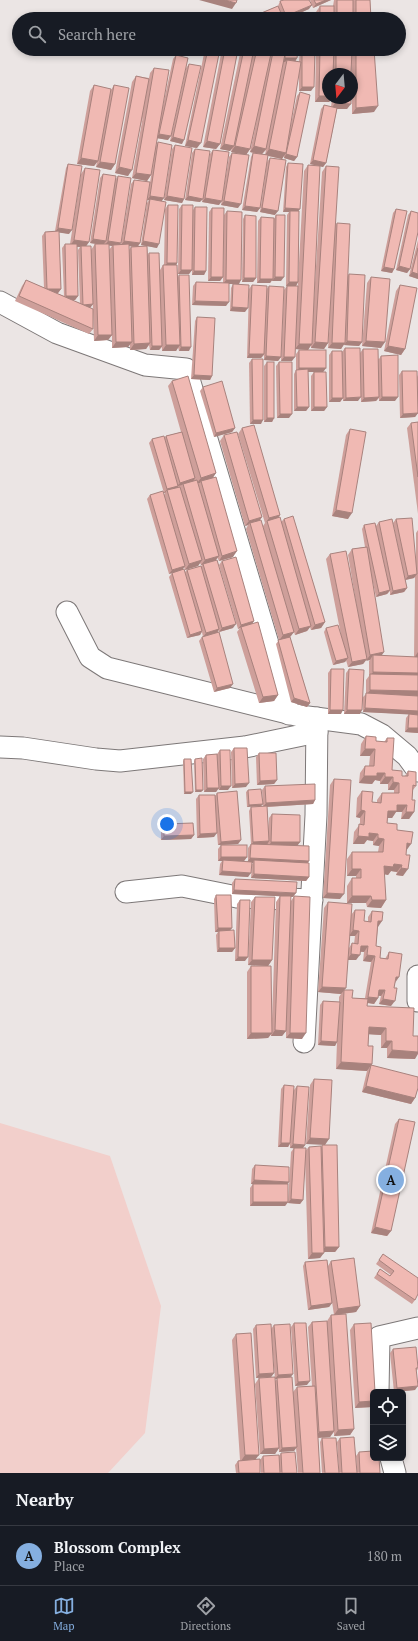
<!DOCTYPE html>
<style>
body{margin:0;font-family:"PT Serif",serif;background:#20242c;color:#f1f3f6}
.controls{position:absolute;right:12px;bottom:12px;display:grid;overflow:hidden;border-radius:6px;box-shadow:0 2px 6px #0003}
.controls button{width:36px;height:36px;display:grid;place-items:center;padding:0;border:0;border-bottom:1px solid #363941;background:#171b24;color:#f1f3f6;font:20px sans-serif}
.compass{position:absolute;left:322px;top:68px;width:36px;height:36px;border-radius:50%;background:#171b24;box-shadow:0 2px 6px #0003;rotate:196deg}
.you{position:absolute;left:167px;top:824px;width:14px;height:14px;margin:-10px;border:3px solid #fff;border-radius:50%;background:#1a73e8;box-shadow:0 0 0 6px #1a73e833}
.badge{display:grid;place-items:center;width:26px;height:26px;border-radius:50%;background:#85afe0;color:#111;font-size:13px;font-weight:700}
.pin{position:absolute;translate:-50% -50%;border:2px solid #fff;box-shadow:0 1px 4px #0006}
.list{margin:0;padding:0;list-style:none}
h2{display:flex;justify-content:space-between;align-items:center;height:52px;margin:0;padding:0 16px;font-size:17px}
h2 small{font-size:13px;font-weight:400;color:#9ea1a6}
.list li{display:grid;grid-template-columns:26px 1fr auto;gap:12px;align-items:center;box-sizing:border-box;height:60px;padding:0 16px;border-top:1px solid #363941}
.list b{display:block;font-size:15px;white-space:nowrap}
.list p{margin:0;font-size:13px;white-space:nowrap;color:#9ea1a6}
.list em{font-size:13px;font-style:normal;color:#9ea1a6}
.icon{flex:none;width:22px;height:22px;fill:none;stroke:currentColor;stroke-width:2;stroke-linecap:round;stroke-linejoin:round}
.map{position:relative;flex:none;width:418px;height:1473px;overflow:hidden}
.search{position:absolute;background:#171b24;box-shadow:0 2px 6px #0003;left:12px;right:12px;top:12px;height:44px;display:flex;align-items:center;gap:10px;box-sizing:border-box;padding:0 14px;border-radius:22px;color:#9ea1a6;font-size:15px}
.sheet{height:112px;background:#171b24}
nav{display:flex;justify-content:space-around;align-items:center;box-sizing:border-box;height:56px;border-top:1px solid #363941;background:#171b24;font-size:11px;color:#9ea1a6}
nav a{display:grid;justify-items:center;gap:2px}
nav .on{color:#85afe0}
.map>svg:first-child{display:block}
</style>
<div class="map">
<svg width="418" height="1473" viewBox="0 0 418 1473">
<rect width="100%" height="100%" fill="#ebe5e4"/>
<!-- green -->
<polygon fill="#f2cfcb" points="0,1123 110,1156 161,1306 145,1433 108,1473 0,1473"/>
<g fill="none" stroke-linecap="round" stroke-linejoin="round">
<!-- minor casing -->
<g stroke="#7d7878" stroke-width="23">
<g id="minor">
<polyline points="0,302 57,333 145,365 186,369 289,714"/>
<polyline points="67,612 90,657 107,668 300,716 361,724 382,735 407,756 418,771"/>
<polyline points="0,747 23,748 96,759 120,761 245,747 317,732"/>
<polyline points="126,892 182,886 237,897 312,900"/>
<polyline points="418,976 418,1001"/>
<polyline points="304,1042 316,815 317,718"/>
<polyline points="378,1392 379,1337 418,1328"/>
<polyline points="391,1458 395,1473"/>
</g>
</g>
<!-- minor -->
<use href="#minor" stroke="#fff" stroke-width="21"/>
</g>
<!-- wall -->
<g fill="#ce9f9a" fill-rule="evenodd">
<polygon points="310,0 331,0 313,8"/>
<polygon points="334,0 370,0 371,19 316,19 316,12 320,6 333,6"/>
<polygon points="280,1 309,9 286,19 248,19 251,15 257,17 259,14 278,6"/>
<polygon points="303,13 315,19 300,19 300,17"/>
<polygon points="205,49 220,49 197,148 185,146"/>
<polygon points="222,49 238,49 220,144 216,149 203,147"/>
<path d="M241,49H272L271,55L273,52L283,54V49H298L297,58L295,61L299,62L300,49H315L311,91H299V73L289,133L297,96L300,92L297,157L294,161L284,158V155L282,159L268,156L260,208L257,212L242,210L251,157L253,153L250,152L258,114L250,149L246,155L231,152L232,148L230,151L220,149ZM266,150L265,155L262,154Z"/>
<polygon points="316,49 374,49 374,112 352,114 352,60 351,74 328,74 328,98 351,98 347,109 337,109 326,163 323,167 320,166 312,330 322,172 326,166 335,226 337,223 347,277 349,274 362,342 359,346 344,345 344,344 341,349 328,348 330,320 328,343 324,349 311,348 311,344 308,350 295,349 298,282 296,286 292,361 281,361 284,290 287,286 286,286 287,215 289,212 283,212 286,167 288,163 298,211 298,281 304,171 308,165 320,166 310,164 321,109 324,105 331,107 332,99 329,102 315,102"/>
<path d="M176,55L168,140L157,138L156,146L158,142L162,201L157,248L147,246L148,255L149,253L160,270L163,265H164L165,209L168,205L177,263L176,265L178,277L179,275L189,351H179L178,347L176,351H162V347L159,350H150L149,345L146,349L130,350V344L128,347L112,348V335L108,340L94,341L91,250L95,244H97L90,243L100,178L103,174L115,180L118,176L120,244H121L131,184L134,180L140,243L138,247L147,246L141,245L147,203L149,200H147L155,153L151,175L147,181L132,178L143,116L128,176L115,173L132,82L136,76L149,78L150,73L154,68L162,110L173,59ZM109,245L112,246L109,250ZM129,246L133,247H131L129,250Z"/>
<polygon points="189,64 182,144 170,141 186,68"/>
<polygon points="94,85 111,90 114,85 115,164 111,170 96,167 97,162 94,166 77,164 90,91"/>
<polygon points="175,145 184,199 182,203 164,200 172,149"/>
<polygon points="195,149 200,202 185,200 192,153"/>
<polygon points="213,150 219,205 202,202 210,154"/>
<polygon points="232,153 238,208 221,205 229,157"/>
<polygon points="270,158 275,215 260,212 267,162"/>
<path d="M68,164L69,234L59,232L61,289L58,293H56L64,296L62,248L65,244H70L81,174L85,168L86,246L93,304L90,308L93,329L89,334L15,301L22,286L26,280L44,288L42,236L45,232L55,231L66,168ZM77,247H80L78,250L80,303L71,300H75L78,296Z"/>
<polygon points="182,205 193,210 195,207 206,271 204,275 192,275 192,270 189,274 178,274 179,209"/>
<polygon points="212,208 223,277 220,281 208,281 209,212"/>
<polygon points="396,209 394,269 392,273 381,271 393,213"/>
<polygon points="227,211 239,284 229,284 226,306 192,305 193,286 196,282 223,283 224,215"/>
<polygon points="411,211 410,269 407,273 396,270 408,215"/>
<polygon points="245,215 256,278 253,282 242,282 243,219"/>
<polygon points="276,215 281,281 272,281 272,280 270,283 257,283 258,221 261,217 274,219"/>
<polygon points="418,240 418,279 409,276"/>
<polygon points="371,277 381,348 362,346 367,283"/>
<polygon points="233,284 245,312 230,311 231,288"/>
<polygon points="252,285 266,290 269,286 281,357 278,361 264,360 264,355 261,358 247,358 249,289"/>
<polygon points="400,285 405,349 401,355 384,351 396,291"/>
<polygon points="197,317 212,376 210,380 191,379 195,321"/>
<polygon points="345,348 358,401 343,401 343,398 340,402 329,402 329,355 332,351 342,352"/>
<polygon points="363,349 379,359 381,356 395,401 379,401 379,398 376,401 361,402 360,353"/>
<polygon points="299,350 326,368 323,372 308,372 309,407 306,411 294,411 294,374 296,370 296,354"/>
<polygon points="252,359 261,424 250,424 249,363"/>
<polygon points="267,362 274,418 272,422 264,422 264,366"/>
<polygon points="279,362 289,418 277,418 276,366"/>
<polygon points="402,371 417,377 418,375 418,413 415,417 400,418 399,375"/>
<polygon points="314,372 327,407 324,411 311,411 311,376"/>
<path d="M172,381L216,473L213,477L233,557L219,561L217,557L216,560L233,628L219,632V630L217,633L230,688L214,692L199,641L202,637H203L202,632L200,635L187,638L169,577L172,573L169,574L147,499L150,495H164L165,493H164L149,443L152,439L164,438L166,436L181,432L168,386ZM200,563L201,565H202L201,566L187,570L185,572L182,570L184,567L185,570L198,566Z"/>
<polygon points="203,387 235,428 232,432 214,437 200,391"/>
<polygon points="418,422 418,514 407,428 411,423"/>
<polygon points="242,428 280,515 278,518 281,522 284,519 325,622 321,628 311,630 310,627 307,631 295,635 294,632 290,637 310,703 307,707 291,702 276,644 279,640 246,529 248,525 245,526 220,441 224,435 262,517 259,520 263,526 265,523 238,434"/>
<polygon points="350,429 348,519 332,516 346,435"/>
<polygon points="396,519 416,562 416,533 418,530 418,733 405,732 406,718 409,714 363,712 363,697 366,694 366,680 369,676 369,661 370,660 366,660 363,664 348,667 346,660 345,662 333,665 324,632 326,628 341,635 326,559 330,554 358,614 348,555 352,549 365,547 362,529 364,525 376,526 379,522 407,588 404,592 390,595 390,591 387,594 376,597 372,578 382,656 414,657 415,576 414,578 405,580 393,523"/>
<polygon points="222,561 254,621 252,623 278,695 274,701 259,703 237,632 240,628 238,629 219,565"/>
<polygon points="331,669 341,714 328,714 328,673"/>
<polygon points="349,669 360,714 344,714 346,673"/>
<polygon points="366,736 376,741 384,742 387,738 392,770 402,776 405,776 408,771 416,786 413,790 412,800 414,812 409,819 401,819 402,812 396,812 392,818 388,818 387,823 397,830 406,851 403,876 396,875 397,872 391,871 388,875 384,874 386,900 381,908 367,907 366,903 347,903 347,886 352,878 356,878 356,876 347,876 347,859 352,852 378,852 379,846 373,845 373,841 367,840 364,844 353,844 354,832 360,824 360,818 356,817 357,798 362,791 372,802 377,802 377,800 382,793 394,793 394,790 388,790 388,784 380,784 380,781 375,780 372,784 359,783 360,773 365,766 369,766 370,756 360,756 361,744"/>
<polygon points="234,748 246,787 232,788 231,752"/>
<polygon points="220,750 228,790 219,790 218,788 216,792 204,792 203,759 206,755 217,754"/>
<polygon points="259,753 277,780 274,784 257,785 256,757"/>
<polygon points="184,759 191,794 184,794 183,761"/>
<polygon points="195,759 203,790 201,792 195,792 194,761"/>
<polygon points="334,779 340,899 323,898 330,785"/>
<polygon points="265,786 315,800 313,804 267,807 269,831 269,818 272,814 300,842 297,846 308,863 309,877 306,881 251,878 252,864 253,863 252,863 248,877 219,875 220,864 222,861 218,861 218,849 221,845 247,857 244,861 237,861 248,862 248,848 251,844 249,811 251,807 263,806 262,790"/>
<polygon points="248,790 263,804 261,806 247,807 246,792"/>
<polygon points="217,793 241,840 238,844 218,845 216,821 214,837 197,838 196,799 199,795 215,796"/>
<polygon points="164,824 194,835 191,839 161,840 161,828"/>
<polygon points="235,879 293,897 291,896 291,901 294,896 302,1039 286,1038 286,1031 282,1036 271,1036 271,1034 268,1038 247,1039 247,972 251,966 272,1019 276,902 280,896 232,894 232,883"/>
<polygon points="216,895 230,930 235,948 232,952 217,952 216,935 218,932 215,932 214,899"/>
<polygon points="255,897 272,960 268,966 248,965 251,902"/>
<polygon points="240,900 245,961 235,961 237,904"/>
<path d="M328,902L349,948L352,943L354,944L355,936H349L351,915L355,910L364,921L368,922V917L372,911L378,927L376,946L380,958L385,959L389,952L395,982L391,1006L379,1004L381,996H378V998L374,1004L367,1003V1006L413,1036L415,1059L387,1058V1048H381V1035L369,1034L368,1046L372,1064L367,1071L336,1069L337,1042L335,1046L318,1045L320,1005L323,1001L339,1002V997L341,994L318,992L324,908ZM360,952H364L363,961L371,962L365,998H352L344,990L348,960H356Z"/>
<polygon points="371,1065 415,1098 411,1104 362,1092 367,1071"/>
<polygon points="314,1079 329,1139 306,1144 310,1085"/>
<polygon points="284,1085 294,1090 297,1086 305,1145 303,1148 305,1151 309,1147 321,1148 322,1145 339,1247 335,1252 324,1252 320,1258 308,1259 305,1158 303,1200 300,1204 288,1203 291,1152 294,1148 290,1148 290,1144 288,1147 278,1147 281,1089"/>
<polygon points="399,1119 391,1231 387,1236 371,1233 395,1124"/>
<polygon points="255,1165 287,1184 288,1202 285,1206 250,1206 250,1188 253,1184 251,1184 252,1169"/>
<polygon points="383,1254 415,1300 412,1304 374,1278 380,1269 390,1276 391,1275 376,1264"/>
<polygon points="331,1261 360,1306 356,1312 335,1315 354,1429 350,1435 334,1436 334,1432 330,1437 318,1438 320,1473 298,1473 296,1447 294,1451 279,1452 279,1448 275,1454 260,1454 255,1384 259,1378 275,1381 277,1379 275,1379 271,1329 274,1325 290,1377 293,1392 297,1387 312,1386 308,1327 312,1322 327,1321 331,1315 334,1315 332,1302 332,1303 329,1307 308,1310 303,1266 305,1262 328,1266"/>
<polygon points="294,1323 307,1385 295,1386 291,1327"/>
<polygon points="354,1324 372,1407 355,1408 350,1330"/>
<polygon points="256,1325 274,1373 271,1377 256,1378 253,1329"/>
<polygon points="236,1334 256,1460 260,1473 236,1473 235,1465 238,1461 240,1460 232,1340"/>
<polygon points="393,1349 418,1369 416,1371 415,1390 394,1392 390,1353"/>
<polygon points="322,1438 339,1473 322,1473 320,1442"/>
<polygon points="340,1438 357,1473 339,1473 337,1442"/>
<polygon points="359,1452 380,1473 357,1473 356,1456"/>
<polygon points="281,1453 297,1473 261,1473 260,1460 263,1456 279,1456"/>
</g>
<!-- shaded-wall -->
<g fill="#a8827d">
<polygon points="199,0 225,0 236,3 232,9"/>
<polygon points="326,0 331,0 313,8 316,4"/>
<polygon points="312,5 309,9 286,19 284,19 286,16"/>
<polygon points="285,58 297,58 295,62 287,60 285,62 283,62"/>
<polygon points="302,87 314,87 311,91 299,91"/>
<polygon points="319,96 328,96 328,98 332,98 329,102 315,102"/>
<polygon points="335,103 351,104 347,109 331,109"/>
<polygon points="378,106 374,112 352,114 356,108"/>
<polygon points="159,134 171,136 168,140 156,138"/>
<polygon points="173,137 184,140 182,144 170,141"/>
<polygon points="188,140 201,143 197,148 185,146"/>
<polygon points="207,141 220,144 216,149 203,147"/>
<polygon points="224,144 234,146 230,151 220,149"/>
<polygon points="235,146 250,149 246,155 231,152"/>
<polygon points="254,146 266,149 262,154 250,152"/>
<polygon points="269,149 286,153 282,159 265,155"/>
<polygon points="286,154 297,157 294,161 284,158"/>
<polygon points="81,158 98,161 94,166 77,164"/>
<polygon points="313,160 326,163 323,167 310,164"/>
<polygon points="100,162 115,164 111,170 96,167"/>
<polygon points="119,167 132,170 128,176 115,173"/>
<polygon points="136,173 151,175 147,181 132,178"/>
<polygon points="150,196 164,198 161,202 147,200"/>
<polygon points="167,196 184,199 182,203 164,200"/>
<polygon points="188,196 203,199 200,202 185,200"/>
<polygon points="205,198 222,201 219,205 202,202"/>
<polygon points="224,201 241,204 238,208 221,205"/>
<polygon points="245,206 260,208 257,212 242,210"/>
<polygon points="262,208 278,211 275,215 260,212"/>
<polygon points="285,208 300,209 297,213 290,211 289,212 283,212"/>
<polygon points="58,228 72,230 69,234 55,232"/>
<polygon points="93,239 106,241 103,245 90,243"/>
<polygon points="74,240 89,242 85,248 81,246 80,247 70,246"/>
<polygon points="108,241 121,243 118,247 113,245 112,246 105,245"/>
<polygon points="124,241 140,243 137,247 121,245"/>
<polygon points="143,241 159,244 157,248 141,245"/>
<polygon points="167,263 177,263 175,267 164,267"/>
<polygon points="399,266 410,269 407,273 396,270"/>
<polygon points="384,267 394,269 392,273 381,271"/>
<polygon points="181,270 192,270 189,274 178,274"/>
<polygon points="194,271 206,271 204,275 192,275"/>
<polygon points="412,272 418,274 418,279 409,276"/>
<polygon points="211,277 223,277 220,281 208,281"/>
<polygon points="275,277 284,277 281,281 272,281"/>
<polygon points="244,278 256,278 253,282 242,282"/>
<polygon points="260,279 273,279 270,283 257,283"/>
<polygon points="226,280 241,280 239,284 223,284"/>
<polygon points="289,282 298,282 296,286 286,286"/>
<polygon points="47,289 61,289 58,293 44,293"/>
<polygon points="66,296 78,296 75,300 64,300"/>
<polygon points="195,301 229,302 226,306 192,305"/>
<polygon points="93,304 90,308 83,305"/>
<polygon points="232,307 248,308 245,312 230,311"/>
<polygon points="98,335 112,335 108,340 94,341"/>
<polygon points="347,341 362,342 359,346 344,345"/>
<polygon points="366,341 385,342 381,348 362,346"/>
<polygon points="116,342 132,342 128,347 112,348"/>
<polygon points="315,342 328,343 324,349 311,348"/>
<polygon points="150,343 146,349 130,350 134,344"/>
<polygon points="332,343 345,343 341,349 328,348"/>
<polygon points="299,344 312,344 308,350 295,349"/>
<polygon points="166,345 180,345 176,351 162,351"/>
<polygon points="152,346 162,346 159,350 150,350"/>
<polygon points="388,346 405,349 401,355 384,351"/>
<polygon points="181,347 191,347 189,351 179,351"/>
<polygon points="249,354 264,354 261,358 247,358"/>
<polygon points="266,356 281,357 278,361 264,360"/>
<polygon points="284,357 295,357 292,361 281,361"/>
<polygon points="299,368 326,368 323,372 296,372"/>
<polygon points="194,375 212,376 210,380 191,379"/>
<polygon points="361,397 358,401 343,401 346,398"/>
<polygon points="379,397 376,401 361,402 364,398"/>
<polygon points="382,397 398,397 395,401 379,401"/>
<polygon points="332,398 343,398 340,402 329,402"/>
<polygon points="297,407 309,407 306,411 294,411"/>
<polygon points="314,407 327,407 324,411 311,411"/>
<polygon points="418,413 415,417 400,418 403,414"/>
<polygon points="280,414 292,414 289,418 277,418"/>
<polygon points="267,418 274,418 272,422 264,422"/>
<polygon points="253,420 263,420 261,424 250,424"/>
<polygon points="235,428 232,432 214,437 216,433"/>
<polygon points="216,473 212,479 201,481 200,483 197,483 201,478"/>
<polygon points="195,478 193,482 183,484 182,485 178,486 176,490 167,490 165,493 164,493 167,489 177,486 180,483"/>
<polygon points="336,510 352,513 348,519 332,516"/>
<polygon points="280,515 276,520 267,521 265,524 269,518"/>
<polygon points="262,517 258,523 250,523 248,525 245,526 249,521"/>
<polygon points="237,551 233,557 219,561 222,556"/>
<polygon points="219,556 215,561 203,564 202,565 201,565 205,560"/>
<polygon points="202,560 198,566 185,570 189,564"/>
<polygon points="185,566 182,570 169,574 172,570"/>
<polygon points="417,574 414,578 405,580 408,576"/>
<polygon points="407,588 404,592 390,595 393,591"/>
<polygon points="390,590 387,594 376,597 379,593"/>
<polygon points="254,621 252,624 241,627 240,628 238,629 241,625"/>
<polygon points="325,622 321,628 311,630 315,625"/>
<polygon points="236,624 233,628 219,632 222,628"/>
<polygon points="311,626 307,631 295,635 299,629"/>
<polygon points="219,629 217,633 203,637 206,633"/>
<polygon points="202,631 200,635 187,638 190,635"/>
<polygon points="294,632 290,637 279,641 283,635"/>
<polygon points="384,652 380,658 373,655 370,660 366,661 370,655"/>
<polygon points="418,652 418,658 414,658"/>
<polygon points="348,658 345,662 333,665 336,661"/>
<polygon points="367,659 363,664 348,667 352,662"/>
<polygon points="373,672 418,673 418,679 370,676"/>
<polygon points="233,684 230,688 214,692 217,688"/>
<polygon points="370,690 418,691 418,697 366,696"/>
<polygon points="278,695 274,701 259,703 263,697"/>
<polygon points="294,698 310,703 307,707 291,702"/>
<polygon points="365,708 418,711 418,715 363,712"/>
<polygon points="330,710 343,710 341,714 328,714"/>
<polygon points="347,710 362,710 360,714 344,714"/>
<polygon points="408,728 418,728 418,733 405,732"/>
<polygon points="365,749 375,749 370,756 360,756"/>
<polygon points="377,773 385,773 380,781 375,780 372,784 359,783 364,776"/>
<polygon points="385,777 393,777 388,784 380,784"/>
<polygon points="277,780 274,784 257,785 260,781"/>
<polygon points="393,782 399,783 394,790 388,790"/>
<polygon points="249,783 246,787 232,788 235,784"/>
<polygon points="221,786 231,786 228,790 219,790"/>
<polygon points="207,788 219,788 216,792 204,792"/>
<polygon points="196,790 203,790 201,792 195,792"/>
<polygon points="185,792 193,792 191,794 184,794"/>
<polygon points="315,800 313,804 263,807 266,803"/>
<polygon points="263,804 261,806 247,807 249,805"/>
<polygon points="397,805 407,805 402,812 396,812 392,818 383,818 388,811"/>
<polygon points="361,810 365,811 360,818 356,817"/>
<polygon points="406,812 414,812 409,819 401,819"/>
<polygon points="217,833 214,837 197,838 200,834"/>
<polygon points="369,833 378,834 373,841 367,840 364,844 353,844 358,836"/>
<polygon points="194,835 191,839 161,840 164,836"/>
<polygon points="378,838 384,839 379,846 373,845"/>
<polygon points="241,840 238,844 218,845 221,842"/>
<polygon points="269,841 267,845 251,846 253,842"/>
<polygon points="271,842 300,842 297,846 269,846"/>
<polygon points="407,843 411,844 406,851"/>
<polygon points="221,857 247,857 244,861 222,861 223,860 222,861 218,861"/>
<polygon points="250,858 309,861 306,865 254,860 253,863 247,862"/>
<polygon points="394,864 402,865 397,872 391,871 388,875 379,873 384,866"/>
<polygon points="401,868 408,869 403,876 396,875"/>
<polygon points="352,869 361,869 356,876 347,876"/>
<polygon points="222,871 251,873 248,877 219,875"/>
<polygon points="254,874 309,877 306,881 251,878"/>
<polygon points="234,890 296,893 293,897 232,894"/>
<polygon points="327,893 344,894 340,899 323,898"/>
<polygon points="352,896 371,896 366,903 347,903"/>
<polygon points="372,900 386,900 381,908 367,907"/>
<polygon points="378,921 382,921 378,927 374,926"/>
<polygon points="218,928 232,928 229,932 219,931 218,932 215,932"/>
<polygon points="353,930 359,931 355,936 349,936"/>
<polygon points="361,946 368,946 364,952 357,951"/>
<polygon points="219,948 235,948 232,952 217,952"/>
<polygon points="351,954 360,955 356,960 347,960"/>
<polygon points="367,955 375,956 371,962 363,961"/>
<polygon points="238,957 248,957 245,961 235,961"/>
<polygon points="252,960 272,960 268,966 248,965"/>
<polygon points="396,977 399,977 395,983"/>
<polygon points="322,987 346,988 341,994 318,992"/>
<polygon points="379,990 385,990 381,996 375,995"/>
<polygon points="368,997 378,998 374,1004 364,1002"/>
<polygon points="383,999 395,1001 391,1006 379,1004"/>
<polygon points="369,1027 386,1028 381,1035 364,1034"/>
<polygon points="275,1030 286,1031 282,1036 271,1036"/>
<polygon points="251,1033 272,1033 268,1038 247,1039"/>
<polygon points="290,1033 306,1033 302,1039 286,1038"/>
<polygon points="321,1041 337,1042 335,1046 318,1045"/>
<polygon points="386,1041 392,1041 387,1048 381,1048"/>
<polygon points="392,1050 418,1052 418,1054 415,1059 387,1058"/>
<polygon points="341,1062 372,1064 367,1071 336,1069"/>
<polygon points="366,1086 415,1098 411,1104 362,1092"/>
<polygon points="310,1138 329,1139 325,1145 306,1144"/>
<polygon points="281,1143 290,1143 288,1147 278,1147"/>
<polygon points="293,1144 305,1145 302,1149 290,1148"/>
<polygon points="254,1180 289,1182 286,1186 251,1184"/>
<polygon points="291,1199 303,1200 300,1204 288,1203"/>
<polygon points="253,1202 288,1202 285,1206 250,1206"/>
<polygon points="375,1227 391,1231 387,1236 371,1233"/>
<polygon points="325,1247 339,1247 335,1252 321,1252"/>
<polygon points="312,1253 324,1253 320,1258 308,1259"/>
<polygon points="332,1303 329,1307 308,1310 311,1306"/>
<polygon points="360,1306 356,1312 334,1315 338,1309"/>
<polygon points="274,1373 271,1377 256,1378 259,1374"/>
<polygon points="293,1374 290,1378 275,1379 278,1375"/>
<polygon points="310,1381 307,1385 295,1386 298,1382"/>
<polygon points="418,1386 415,1390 394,1392 397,1388"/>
<polygon points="373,1401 373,1405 372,1407 355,1408 359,1402"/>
<polygon points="354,1429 350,1435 334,1436 338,1430"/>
<polygon points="334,1431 330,1437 315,1438 319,1432"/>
<polygon points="297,1447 294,1451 279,1452 282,1448"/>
<polygon points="279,1448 275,1454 260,1454 264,1449"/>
<polygon points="245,1455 259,1455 255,1460 241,1461"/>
</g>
<!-- building -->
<g fill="#f0b9b3" stroke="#a8827d">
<polygon points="225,0 237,0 236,3"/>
<polygon points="284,0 309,0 312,5 286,16 280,1"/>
<polygon points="314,0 326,0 316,4"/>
<rect x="337" y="0" width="16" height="19"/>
<polygon points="356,0 370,0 371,19 356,19"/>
<polygon points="278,6 283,18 281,19 261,19 259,14"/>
<rect x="320" y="6" width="14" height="13"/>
<rect x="303" y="13" width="12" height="6"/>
<polygon points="251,15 260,17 260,19 250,19"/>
<polygon points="208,49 220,49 201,143 188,140"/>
<polygon points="225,49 238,49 220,144 207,141"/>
<polygon points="244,49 254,49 234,146 224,144"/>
<polygon points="257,49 272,49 250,149 235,146"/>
<polygon points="285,49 298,49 297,58 285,58"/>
<polygon points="302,49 315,49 314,87 302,87"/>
<polygon points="320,49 334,49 333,74 328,74 328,96 319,96"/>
<polygon points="336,49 352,49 351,74 336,74"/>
<polygon points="356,49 374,49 378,106 356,108"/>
<polygon points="273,52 285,54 266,149 254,146"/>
<polygon points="176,55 188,58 171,136 159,134"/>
<polygon points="287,60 301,62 286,153 269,149"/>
<polygon points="189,64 201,66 184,140 173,137"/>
<polygon points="154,68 169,70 151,175 136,173"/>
<polygon points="136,76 149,79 132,170 119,167"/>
<polygon points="94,85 111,89 98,161 81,158"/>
<polygon points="114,85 129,88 115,164 100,162"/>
<polygon points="300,92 310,95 297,157 286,154"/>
<polygon points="335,98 351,98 351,104 335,103"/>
<polygon points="324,105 337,108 326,163 313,160"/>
<polygon points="158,142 172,145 164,198 150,196"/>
<polygon points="175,145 192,148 184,199 167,196"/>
<polygon points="195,149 210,151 203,199 188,196"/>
<polygon points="213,150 229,152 222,201 205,198"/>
<polygon points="232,153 249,155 241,204 224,201"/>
<polygon points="253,153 268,155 260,208 245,206"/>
<polygon points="270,158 286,160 278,211 262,208"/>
<polygon points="288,163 303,164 300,209 285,208"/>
<polygon points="68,164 82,166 72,230 58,228"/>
<polygon points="308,165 320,166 312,344 299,344"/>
<polygon points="326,166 339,167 328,343 315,342"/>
<polygon points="85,168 100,170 89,242 74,240"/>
<polygon points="103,174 116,176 106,241 93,239"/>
<polygon points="118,176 131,178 121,243 108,241"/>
<polygon points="134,180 150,182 140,243 124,241"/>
<polygon points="150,199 166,202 159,244 143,241"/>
<polygon points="168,205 178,205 177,263 167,263"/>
<polygon points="182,205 193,205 192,270 181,270"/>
<polygon points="195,207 207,207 206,271 194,271"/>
<polygon points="212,208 224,208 223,277 211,277"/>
<polygon points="396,209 407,211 394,269 384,267"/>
<polygon points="227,211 242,212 241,280 226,280"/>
<polygon points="290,211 299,211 298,282 289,282"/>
<polygon points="411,211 418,213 418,232 410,269 399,266"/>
<polygon points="245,215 256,216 256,278 244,278"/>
<polygon points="276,215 285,215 284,277 275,277"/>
<polygon points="261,217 274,218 273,279 260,279"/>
<polygon points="337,223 350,224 345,343 332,343"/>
<polygon points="59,231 61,289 47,289 45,232"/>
<polygon points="65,244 77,244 78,296 66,296"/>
<polygon points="95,244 109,244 112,335 98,335"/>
<polygon points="129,244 132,342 116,342 113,245"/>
<polygon points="81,246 91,246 93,304 83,305"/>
<polygon points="147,246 150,343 134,344 131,247"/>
<polygon points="418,248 418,274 412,272"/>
<polygon points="149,253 159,253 162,346 152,346"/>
<polygon points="163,265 177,265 180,345 166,345"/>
<polygon points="349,274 365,275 362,342 347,341"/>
<polygon points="179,275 189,275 191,347 181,347"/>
<polygon points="371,277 390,279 385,342 366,341"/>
<polygon points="26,280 93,309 93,329 19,296"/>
<polygon points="196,282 229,283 229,302 195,301"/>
<polygon points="233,284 249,285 248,308 232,307"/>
<polygon points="252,285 267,286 264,354 249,354"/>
<polygon points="400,285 417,288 405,349 388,346"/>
<polygon points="269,286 284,287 281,357 266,356"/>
<polygon points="287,286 298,286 295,357 284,357"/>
<polygon points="197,317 215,318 212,376 194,375"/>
<polygon points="345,348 360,348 361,397 346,398"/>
<polygon points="363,349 378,349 379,397 364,398"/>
<rect x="299" y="350" width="27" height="18"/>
<polygon points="332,351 342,351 343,398 332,398"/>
<polygon points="398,355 398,397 382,397 381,356"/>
<polygon points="252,359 263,359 263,420 253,420"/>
<rect x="267" y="362" width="7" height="56"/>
<polygon points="279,362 292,362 292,414 280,414"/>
<polygon points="308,369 309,407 297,407 296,370"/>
<polygon points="402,371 417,371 418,413 403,414"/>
<polygon points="314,372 326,372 327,407 314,407"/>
<polygon points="188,376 216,473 201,478 172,381"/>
<polygon points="222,381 235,428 216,433 203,387"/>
<polygon points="418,422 418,477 411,423"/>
<polygon points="254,425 280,515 269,518 242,428"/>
<polygon points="350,429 366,432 352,513 336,510"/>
<polygon points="182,432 195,478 180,483 166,436"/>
<polygon points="237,432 262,517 249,521 224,435"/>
<polygon points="164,436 178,486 167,489 152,439"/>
<polygon points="216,477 237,551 222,556 201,481"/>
<polygon points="197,480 219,556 205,560 183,484"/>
<polygon points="180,487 202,560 189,564 167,490"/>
<polygon points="163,491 185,566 172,570 150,495"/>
<polygon points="293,516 325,622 315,625 284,519"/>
<polygon points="280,517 311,626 299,629 267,521"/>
<polygon points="412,518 417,574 408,576 396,519"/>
<polygon points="392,519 407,588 393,591 379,522"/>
<polygon points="261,520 294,632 283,635 250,523"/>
<polygon points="375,523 390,590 379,593 364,525"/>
<polygon points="367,547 384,652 370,655 352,549"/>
<polygon points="346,551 367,659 352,662 330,554"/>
<polygon points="236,557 254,621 241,625 222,561"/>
<polygon points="217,560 236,624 222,628 203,564"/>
<polygon points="201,566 219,629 206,633 187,570"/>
<polygon points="184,569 202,631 190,635 172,573"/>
<polygon points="258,622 278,695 263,697 241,627"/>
<polygon points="338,625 348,658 336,661 326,628"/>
<polygon points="219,632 233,684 217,688 202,637"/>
<polygon points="290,637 310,703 294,698 278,640"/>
<polygon points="373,655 418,657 418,673 373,672"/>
<polygon points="331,669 344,669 343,710 330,710"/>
<polygon points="349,669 364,670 362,710 347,710"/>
<polygon points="370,674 418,675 418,691 370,690"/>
<polygon points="366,693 418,696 418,711 365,708"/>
<polygon points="409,714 418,715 418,728 408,728"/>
<polygon points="366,736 376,737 376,741 387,742 387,738 394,738 392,770 402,771 402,776 408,776 408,771 416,772 416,786 413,785 412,800 415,800 414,812 406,812 407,805 397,805 397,811 388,811 387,823 397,824 397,830 413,832 411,844 407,843 406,855 410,855 408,869 401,868 402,865 394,864 393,867 384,866 386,900 372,900 371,896 352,896 352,878 361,878 361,869 352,869 352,852 383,852 384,839 378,838 378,834 369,833 369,837 358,836 359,824 364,825 365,811 361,810 362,791 373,792 372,802 381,803 382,793 399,793 399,783 393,782 393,777 385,777 385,773 377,773 377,776 364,776 365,766 374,766 375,749 365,749"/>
<polygon points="234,748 247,748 249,783 235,784"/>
<polygon points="220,750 230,750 231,786 221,786"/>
<polygon points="259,753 276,753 277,780 260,781"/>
<polygon points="217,754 219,788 207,788 206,755"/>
<polygon points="202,758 203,790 196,790 195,759"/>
<polygon points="184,759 191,759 193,792 185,792"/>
<polygon points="334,779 351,780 344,894 327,893"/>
<polygon points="315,784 315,800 266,803 265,786"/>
<polygon points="261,789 263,804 249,805 248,790"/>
<polygon points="237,791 241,840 221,842 217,793"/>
<polygon points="199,795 215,795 217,833 200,834"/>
<polygon points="267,806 269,841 253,842 251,807"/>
<polygon points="272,814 300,815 300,842 271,842"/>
<polygon points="193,823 194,835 164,836 164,824"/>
<polygon points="251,844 309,846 309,861 250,858"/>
<rect x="221" y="845" width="26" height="12"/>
<polygon points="223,860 252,862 251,873 222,871"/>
<polygon points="254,860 309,863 309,877 254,874"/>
<polygon points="235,879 297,882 296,893 234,890"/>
<polygon points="216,895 231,895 232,928 218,928"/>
<polygon points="280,896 291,896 286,1031 275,1030"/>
<polygon points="294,896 310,897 306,1033 290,1033"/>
<polygon points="255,897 275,897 272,960 252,960"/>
<polygon points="240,900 250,900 248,957 238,957"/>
<polygon points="328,902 352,904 346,988 322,987"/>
<polygon points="355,910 365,910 364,921 371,922 372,911 383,912 382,921 378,921 376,946 381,947 380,958 388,959 389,952 402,954 399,977 396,977 394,988 397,988 395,1001 383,999 385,990 379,990 378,998 368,997 375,956 367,955 368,946 361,946 360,955 351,954 352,943 358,944 359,931 353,930"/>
<polygon points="234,930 235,948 219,948 219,931"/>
<polygon points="251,966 271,966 272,1033 251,1033"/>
<polygon points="344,990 353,990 352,998 368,999 367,1006 414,1008 413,1036 418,1036 418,1052 392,1050 392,1041 386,1041 386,1028 369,1027 368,1046 373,1046 372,1064 341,1062"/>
<polygon points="323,1001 340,1002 337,1042 321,1041"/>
<polygon points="371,1065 418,1077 418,1088 415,1098 366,1086"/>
<polygon points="314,1079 332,1080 329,1139 310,1138"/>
<polygon points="284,1085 294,1086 290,1143 281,1143"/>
<polygon points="297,1086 309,1087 305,1145 293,1144"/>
<polygon points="399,1119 415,1122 391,1231 375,1227"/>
<polygon points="322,1145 337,1145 339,1247 325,1247"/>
<polygon points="321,1146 324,1253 312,1253 309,1147"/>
<polygon points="294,1148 306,1148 303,1200 291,1199"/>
<polygon points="255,1165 289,1167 289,1182 254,1180"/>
<rect x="253" y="1184" width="35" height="18"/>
<polygon points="383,1254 418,1278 418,1294 415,1300 377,1274 380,1269 390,1276 394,1271 379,1260"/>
<polygon points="354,1258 360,1306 338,1309 331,1261"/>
<polygon points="327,1260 332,1303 311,1306 305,1262"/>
<polygon points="346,1314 354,1429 338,1430 331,1315"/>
<polygon points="327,1321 334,1431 319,1432 312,1322"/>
<polygon points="294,1323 306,1323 310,1381 298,1382"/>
<polygon points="371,1323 375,1392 373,1392 373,1401 359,1402 354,1324"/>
<polygon points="271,1324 274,1373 259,1374 256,1325"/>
<polygon points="290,1324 293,1374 278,1375 274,1325"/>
<polygon points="251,1333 259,1455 245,1455 236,1334"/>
<polygon points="416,1347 418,1368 416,1368 418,1386 397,1388 393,1349"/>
<polygon points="275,1377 279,1448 264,1449 259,1378"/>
<polygon points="292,1377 297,1447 282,1448 277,1378"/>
<polygon points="315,1386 320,1473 303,1473 297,1387"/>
<polygon points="354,1437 357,1473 342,1473 340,1438"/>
<polygon points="322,1438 336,1438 339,1473 325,1473"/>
<polygon points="373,1451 373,1458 379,1458 380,1473 360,1473 359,1452"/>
<polygon points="295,1452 297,1473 282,1473 281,1453"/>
<polygon points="279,1455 280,1473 264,1473 263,1456"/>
<polygon points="260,1459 260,1473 239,1473 238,1461"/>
</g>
</svg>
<div class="controls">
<button><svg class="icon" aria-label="locate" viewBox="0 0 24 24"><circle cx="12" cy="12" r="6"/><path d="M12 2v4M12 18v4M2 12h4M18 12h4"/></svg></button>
<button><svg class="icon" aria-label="layers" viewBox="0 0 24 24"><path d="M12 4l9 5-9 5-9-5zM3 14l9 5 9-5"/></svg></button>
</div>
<svg class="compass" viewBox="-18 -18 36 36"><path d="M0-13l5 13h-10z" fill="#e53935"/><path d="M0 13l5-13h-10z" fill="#9ea1a6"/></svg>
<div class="you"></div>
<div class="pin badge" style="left:391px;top:1180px">A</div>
<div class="search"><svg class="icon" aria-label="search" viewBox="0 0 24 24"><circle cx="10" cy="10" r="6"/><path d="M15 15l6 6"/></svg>Search here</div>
</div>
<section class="sheet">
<h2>Nearby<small></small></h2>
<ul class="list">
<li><span class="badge">A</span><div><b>Blossom Complex</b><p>Place</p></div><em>180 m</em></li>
</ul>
</section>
<nav>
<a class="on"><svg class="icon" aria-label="map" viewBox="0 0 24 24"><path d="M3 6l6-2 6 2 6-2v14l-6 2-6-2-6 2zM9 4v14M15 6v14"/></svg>Map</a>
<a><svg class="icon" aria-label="directions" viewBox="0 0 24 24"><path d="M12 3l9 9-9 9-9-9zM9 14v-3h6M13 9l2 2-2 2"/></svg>Directions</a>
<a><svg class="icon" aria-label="saved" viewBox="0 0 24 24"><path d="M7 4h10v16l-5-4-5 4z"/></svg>Saved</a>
</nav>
